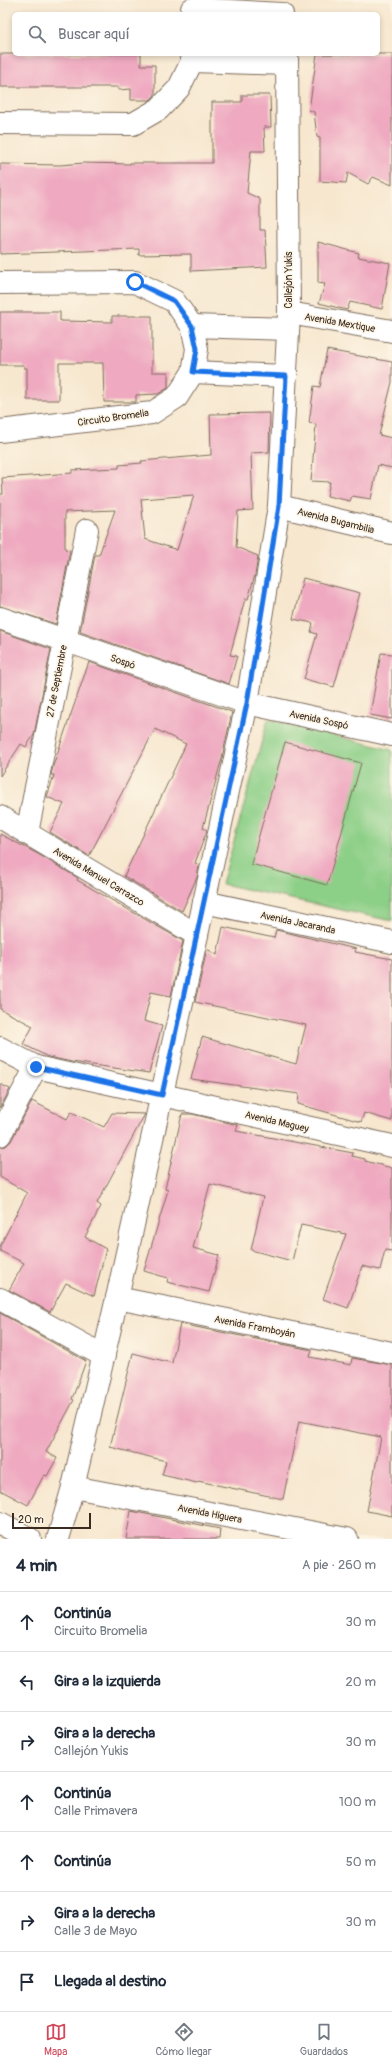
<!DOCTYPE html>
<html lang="es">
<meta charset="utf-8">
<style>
body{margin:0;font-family:Pangolin,sans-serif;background:#f6f6f7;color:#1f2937}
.scale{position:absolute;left:12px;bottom:10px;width:79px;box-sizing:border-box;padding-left:4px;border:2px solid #3b2a1e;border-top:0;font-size:11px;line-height:14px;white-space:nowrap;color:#3b2a1e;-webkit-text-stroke:3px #fcf5e5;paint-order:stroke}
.stop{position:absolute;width:12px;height:12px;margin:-9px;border:3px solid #1a73e8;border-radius:50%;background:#fff}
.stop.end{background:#1a73e8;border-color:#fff;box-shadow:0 1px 4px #0008}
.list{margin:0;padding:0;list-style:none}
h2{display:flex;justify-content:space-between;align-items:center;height:52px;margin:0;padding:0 16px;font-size:17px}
h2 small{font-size:13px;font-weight:400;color:#747a83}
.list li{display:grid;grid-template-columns:26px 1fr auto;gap:12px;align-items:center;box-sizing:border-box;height:60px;padding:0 16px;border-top:1px solid #e0e1e3}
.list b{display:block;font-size:15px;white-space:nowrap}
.list p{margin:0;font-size:13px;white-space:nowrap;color:#747a83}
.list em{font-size:13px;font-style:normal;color:#747a83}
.icon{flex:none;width:22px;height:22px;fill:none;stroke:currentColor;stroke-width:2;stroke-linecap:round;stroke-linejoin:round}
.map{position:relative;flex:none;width:392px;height:1539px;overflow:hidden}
.search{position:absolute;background:#fff;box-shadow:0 2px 6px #0003;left:12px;right:12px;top:12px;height:44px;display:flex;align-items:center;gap:10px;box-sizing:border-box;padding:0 14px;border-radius:6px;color:#747a83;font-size:15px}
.sheet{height:472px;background:#fff}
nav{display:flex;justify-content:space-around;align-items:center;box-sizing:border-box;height:56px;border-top:1px solid #e0e1e3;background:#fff;font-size:11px;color:#747a83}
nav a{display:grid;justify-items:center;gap:2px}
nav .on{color:#d1495b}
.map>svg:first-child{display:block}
</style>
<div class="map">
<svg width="392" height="1539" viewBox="0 0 392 1539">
<rect width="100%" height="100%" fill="#fcf5e5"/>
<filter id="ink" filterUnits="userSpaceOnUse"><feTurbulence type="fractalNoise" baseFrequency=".025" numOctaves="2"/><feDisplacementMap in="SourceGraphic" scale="8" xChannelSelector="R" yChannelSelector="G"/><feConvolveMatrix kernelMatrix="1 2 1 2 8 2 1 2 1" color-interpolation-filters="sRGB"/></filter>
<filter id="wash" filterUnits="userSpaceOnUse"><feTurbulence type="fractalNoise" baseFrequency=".012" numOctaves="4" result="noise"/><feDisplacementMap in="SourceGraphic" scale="16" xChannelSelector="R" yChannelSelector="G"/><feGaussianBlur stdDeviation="0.9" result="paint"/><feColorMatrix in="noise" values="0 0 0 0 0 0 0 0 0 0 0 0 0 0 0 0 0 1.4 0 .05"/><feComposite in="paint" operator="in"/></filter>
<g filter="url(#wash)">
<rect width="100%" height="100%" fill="#f7e7cf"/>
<!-- green -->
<polygon fill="#8ccf87" stroke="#647c52" points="268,719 392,750 392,921 222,884"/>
<g id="blocks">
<!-- building -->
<g fill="#efaac1" fill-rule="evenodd">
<polygon points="0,54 141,54 141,65 155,65 155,95 150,100 131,100 131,89 118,90 118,87 0,87"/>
<polygon points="317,54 392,54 392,185 373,177 368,184 348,173 346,183 320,181 320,138 317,137 314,112 309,110"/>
<polygon points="242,95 270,95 271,127 264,127 265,151 251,151 247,193 260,199 260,230 265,230 267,267 191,271 191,254 139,255 139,249 0,254 0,164 60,165 84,163 130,164 130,163 212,163 212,102 242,102"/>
<polygon points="318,242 359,253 358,257 390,263 382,309 350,302 347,310 319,303 325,284 318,283"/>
<polygon points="0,312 60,312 60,321 112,322 112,316 152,316 152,372 168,372 168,388 158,394 136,395 136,402 104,402 103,363 59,363 59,400 27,400 27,368 24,368 24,365 0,365"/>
<polygon points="327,350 392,362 392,382 379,435 392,438 392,468 378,465 371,499 352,496 350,501 327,496 330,482 311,481 316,424 309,423 314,386 320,387"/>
<path d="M270,413L269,452L251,453L253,510L238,511L236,547L258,556L255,575L248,599H245L230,655L237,656L229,684L80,632L95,555H99L115,510L65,512V549L70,550L56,624L0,606V494H3L2,478L72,473V470L119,468V465L142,463L141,461L211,455L210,414ZM194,495L177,550L145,539L141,499Z"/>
<polygon points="303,578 360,593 334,687 304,679 317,634 311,632 313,623 293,619"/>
<polygon points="0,631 51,649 34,735 26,747 21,744 0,776"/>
<polygon points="381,653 392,654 392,719 370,715"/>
<polygon points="89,662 232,712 222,758 203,828 207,830 195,863 199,865 197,877 182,911 124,876 186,744 155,729 89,856 50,832 64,804 47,797 54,775 51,775 53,766"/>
<polygon points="285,742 361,763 327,885 251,864"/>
<polygon points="0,834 38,854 78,878 77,880 183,941 171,996 151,992 144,1021 162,1026 149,1073 72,1062 48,1057 23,1044 33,1026 0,1009"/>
<polygon points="223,927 274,938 276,930 356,949 355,952 392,959 392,1121 364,1113 361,1122 298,1104 299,1094 191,1079 202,1037 296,1064 306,1025 195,1002 207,949 217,955"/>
<polygon points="0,1084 10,1089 0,1108"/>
<polygon points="32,1101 67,1119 71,1112 104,1127 112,1113 145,1114 97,1203 101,1206 85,1237 106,1249 94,1296 66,1283 50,1312 9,1290 24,1263 0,1251 0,1246 27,1193 0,1177 0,1147 6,1146 11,1141"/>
<polygon points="182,1114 192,1114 238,1125 236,1131 353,1153 352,1156 365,1159 365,1161 392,1168 392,1251 385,1250 380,1270 362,1266 348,1308 323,1299 346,1234 301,1225 292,1261 251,1250 263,1197 210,1184 193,1248 219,1255 209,1292 167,1282 168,1278 144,1271 168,1190 165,1189"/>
<polygon points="0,1313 86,1361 72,1399 74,1400 46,1452 57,1458 47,1476 44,1475 28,1505 0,1490"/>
<polygon points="180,1324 312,1350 310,1357 351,1365 352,1358 392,1365 392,1516 367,1511 381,1437 299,1421 283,1499 198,1481 197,1483 162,1475 166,1461 110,1447 133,1353 172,1363"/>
<polygon points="131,1511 220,1529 219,1539 126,1539"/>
</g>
</g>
</g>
<g filter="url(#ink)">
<use href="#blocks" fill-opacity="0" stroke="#7d6c5c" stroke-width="1"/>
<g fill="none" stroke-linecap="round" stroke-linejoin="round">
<!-- minor casing -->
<g stroke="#7d6c5c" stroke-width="24">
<g id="minor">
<polyline points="192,9 282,14"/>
<polyline points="192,61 287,64"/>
<polyline points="0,123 133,124 159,109 179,88 192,61 193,54"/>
<polyline points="0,283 135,282 174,301 192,326 197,349 193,372 177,397 152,413 0,431"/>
<polyline points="289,313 392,331"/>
<polyline points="192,326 288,329"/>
<polyline points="193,372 286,376"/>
<polyline points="279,506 392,533"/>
<polyline points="0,618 247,703 392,735"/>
<polyline points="0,817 197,935"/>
<polyline points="27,833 87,530"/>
<polyline points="204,902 392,942"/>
<polyline points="0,1048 36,1067 392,1146"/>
<polyline points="0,1135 36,1067"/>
<polyline points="117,1298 392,1353"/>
<polyline points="0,1299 104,1356"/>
<polyline points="73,1487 347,1539"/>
<polyline points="0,1523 30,1539"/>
<polyline points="58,1539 73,1487 117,1298 197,935 247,703 279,506 289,313 287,54"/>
</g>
</g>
<!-- minor -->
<use href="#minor" stroke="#fff" stroke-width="22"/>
</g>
</g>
<g fill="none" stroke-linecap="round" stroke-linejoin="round" filter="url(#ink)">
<!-- route -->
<polyline stroke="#1a73e8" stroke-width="5" points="36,1067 162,1095 247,703 279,506 286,376 193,372 197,349 192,326 174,301 135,282"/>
</g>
<g text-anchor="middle" stroke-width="3" stroke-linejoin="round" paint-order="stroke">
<!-- street labels -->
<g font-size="10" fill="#3b2a1e" stroke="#fcf5e5">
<text transform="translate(288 280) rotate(-90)" y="4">Callejón Yukis</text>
<text transform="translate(340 322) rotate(10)" y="4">Avenida Mextique</text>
<text transform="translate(113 417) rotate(-8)" y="4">Circuito Bromelia</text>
<text transform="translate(336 520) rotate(14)" y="4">Avenida Bugambilia</text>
<text transform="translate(123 661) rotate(19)" y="4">Sospó</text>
<text transform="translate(56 681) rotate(-79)" y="4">27 de Septiembre</text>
<text transform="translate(319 719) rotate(12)" y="4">Avenida Sospó</text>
<text transform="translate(99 876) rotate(31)" y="4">Avenida Manuel Carrazco</text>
<text transform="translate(298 922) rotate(12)" y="4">Avenida Jacaranda</text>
<text transform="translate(277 1121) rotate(13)" y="4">Avenida Maguey</text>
<text transform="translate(255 1326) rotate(11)" y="4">Avenida Framboyán</text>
<text transform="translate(210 1513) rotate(11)" y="4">Avenida Higuera</text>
</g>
</g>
</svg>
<div class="scale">20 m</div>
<div class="stop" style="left:135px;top:282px"></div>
<div class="stop end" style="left:36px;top:1067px"></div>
<div class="search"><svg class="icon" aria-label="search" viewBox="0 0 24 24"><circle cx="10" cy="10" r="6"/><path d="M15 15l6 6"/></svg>Buscar aquí</div>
</div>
<section class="sheet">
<h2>4 min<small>A pie · 260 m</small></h2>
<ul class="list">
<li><svg class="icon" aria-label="ahead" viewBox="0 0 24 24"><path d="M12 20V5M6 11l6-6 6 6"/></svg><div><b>Continúa</b><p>Circuito Bromelia</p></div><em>30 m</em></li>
<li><svg class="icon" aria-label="left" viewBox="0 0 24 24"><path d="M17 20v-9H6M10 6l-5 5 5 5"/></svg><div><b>Gira a la izquierda</b></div><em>20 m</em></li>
<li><svg class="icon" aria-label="right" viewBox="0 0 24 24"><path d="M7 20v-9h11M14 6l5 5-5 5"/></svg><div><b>Gira a la derecha</b><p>Callejón Yukis</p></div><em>30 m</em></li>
<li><svg class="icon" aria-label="ahead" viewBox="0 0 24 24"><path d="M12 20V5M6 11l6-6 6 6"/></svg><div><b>Continúa</b><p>Calle Primavera</p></div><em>100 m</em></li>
<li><svg class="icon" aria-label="ahead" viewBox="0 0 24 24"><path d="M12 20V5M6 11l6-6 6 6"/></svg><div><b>Continúa</b></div><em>50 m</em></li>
<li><svg class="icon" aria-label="right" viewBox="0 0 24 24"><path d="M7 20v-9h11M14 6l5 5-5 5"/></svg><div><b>Gira a la derecha</b><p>Calle 3 de Mayo</p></div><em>30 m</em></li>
<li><svg class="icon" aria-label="arrive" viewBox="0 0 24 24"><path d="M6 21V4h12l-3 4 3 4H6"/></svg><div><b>Llegada al destino</b></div></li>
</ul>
</section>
<nav>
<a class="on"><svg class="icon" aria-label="map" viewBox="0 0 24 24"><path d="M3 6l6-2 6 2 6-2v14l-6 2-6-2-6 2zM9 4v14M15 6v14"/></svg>Mapa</a>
<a><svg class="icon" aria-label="directions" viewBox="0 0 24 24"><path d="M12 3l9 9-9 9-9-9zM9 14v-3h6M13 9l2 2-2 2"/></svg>Cómo llegar</a>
<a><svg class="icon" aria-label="saved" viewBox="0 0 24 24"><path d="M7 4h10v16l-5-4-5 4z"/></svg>Guardados</a>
</nav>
